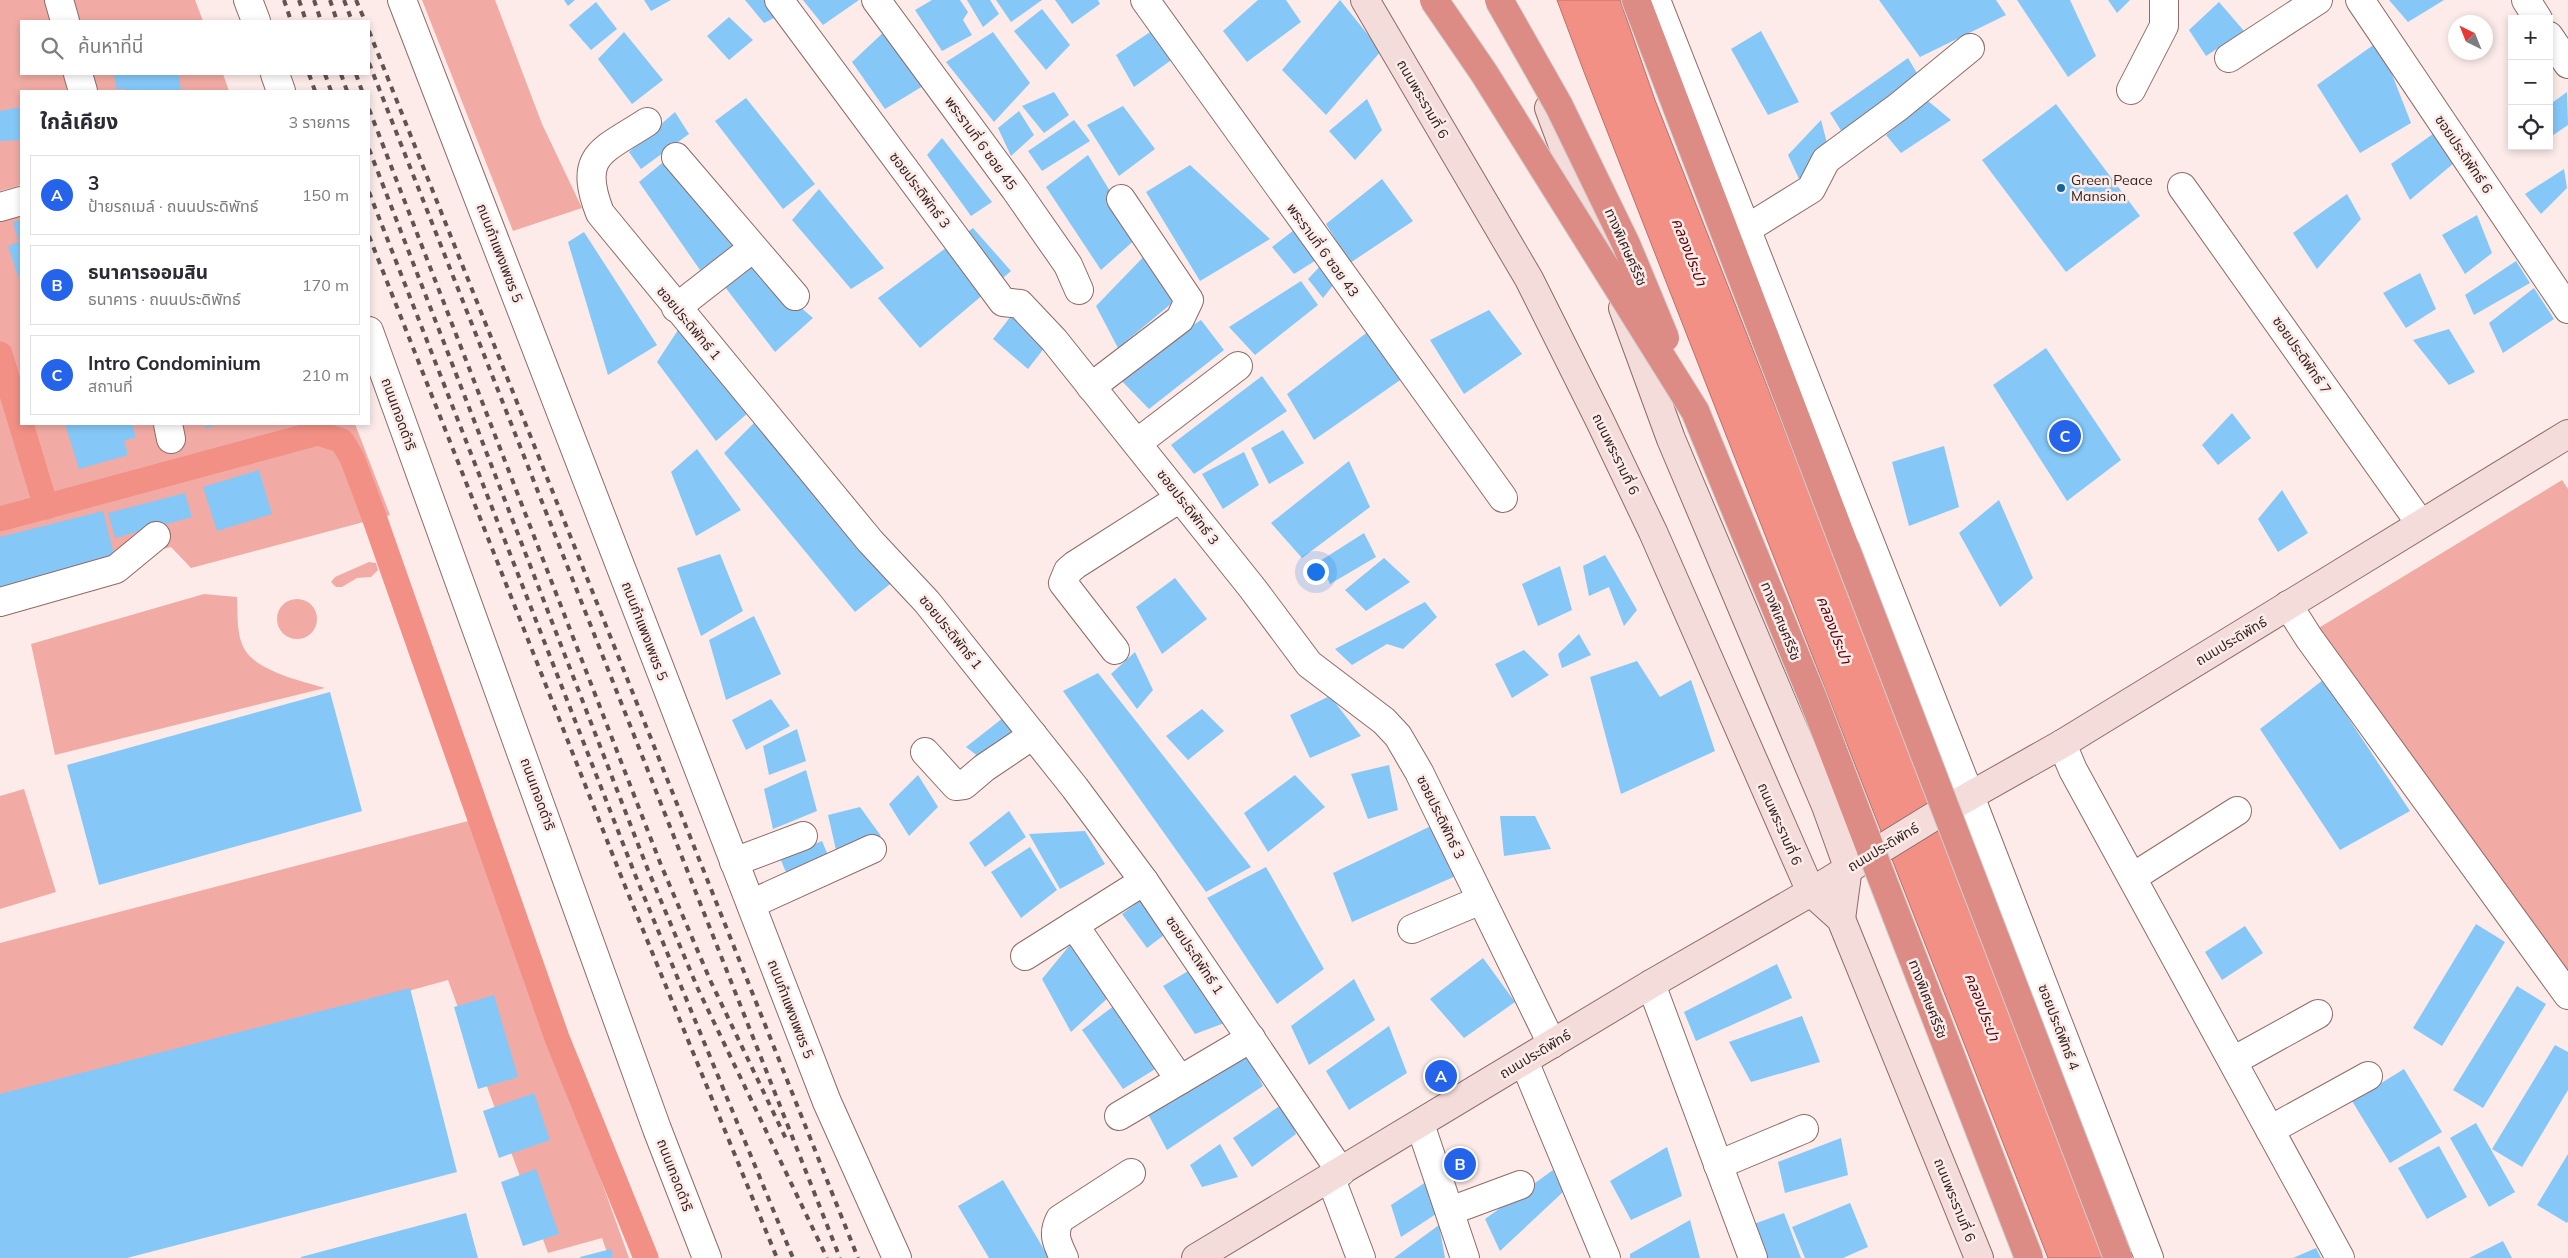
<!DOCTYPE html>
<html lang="th">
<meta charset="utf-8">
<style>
body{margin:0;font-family:Mulish,"Noto Sans Thai",sans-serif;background:#f2f2f3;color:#2b2b33}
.controls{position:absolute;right:15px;top:15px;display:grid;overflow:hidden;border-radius:0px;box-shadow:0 2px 8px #0003}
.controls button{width:45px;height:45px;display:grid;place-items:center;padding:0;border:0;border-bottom:1px solid #e1e1e2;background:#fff;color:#2b2b33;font:25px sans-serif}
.compass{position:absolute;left:2448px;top:15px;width:45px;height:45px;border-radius:50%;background:#fff;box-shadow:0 2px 8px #0003;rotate:317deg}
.you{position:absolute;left:1315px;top:571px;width:18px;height:18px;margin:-12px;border:4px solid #fff;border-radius:50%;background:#1a73e8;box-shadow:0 0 0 8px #1a73e833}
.badge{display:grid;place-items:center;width:32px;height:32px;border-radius:50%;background:#2563eb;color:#fff;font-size:16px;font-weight:700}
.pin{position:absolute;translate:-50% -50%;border:2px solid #fff;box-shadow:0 1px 5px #0006}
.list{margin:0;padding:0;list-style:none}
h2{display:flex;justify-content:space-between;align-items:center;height:65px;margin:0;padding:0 20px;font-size:21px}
h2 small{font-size:16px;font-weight:400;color:#7c7c81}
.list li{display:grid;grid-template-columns:32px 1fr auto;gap:15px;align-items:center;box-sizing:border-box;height:80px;margin:0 10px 10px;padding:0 10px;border:1px solid #e1e1e2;border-radius:0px}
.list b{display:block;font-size:19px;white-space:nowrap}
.list p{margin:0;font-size:16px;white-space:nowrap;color:#7c7c81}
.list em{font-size:16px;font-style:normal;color:#7c7c81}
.icon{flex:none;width:28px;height:28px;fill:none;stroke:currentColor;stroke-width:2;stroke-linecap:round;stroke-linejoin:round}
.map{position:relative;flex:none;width:2568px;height:1258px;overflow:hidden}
.search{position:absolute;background:#fff;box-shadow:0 2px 8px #0003;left:20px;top:20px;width:350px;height:55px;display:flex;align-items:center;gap:12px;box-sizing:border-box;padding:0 18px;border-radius:0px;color:#7c7c81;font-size:19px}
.panel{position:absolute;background:#fff;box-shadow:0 2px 8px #0003;left:20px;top:90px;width:350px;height:335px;border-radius:0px}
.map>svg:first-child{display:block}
</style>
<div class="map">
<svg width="2568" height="1258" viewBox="0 0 2568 1258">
<rect width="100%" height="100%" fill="#fcebe9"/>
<!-- green -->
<g fill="#f1aba4">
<polygon points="0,0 45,0 50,21 21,21 21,74 65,74 69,91 21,91 21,185 0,191"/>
<polygon points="67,0 195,0 203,21 73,21"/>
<polygon points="422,0 495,0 542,124 582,208 513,231"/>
<polygon points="87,74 223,74 229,91 92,91"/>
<polygon points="21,211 21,424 355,424 390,515 191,568 171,547 0,590 0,217"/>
<polygon points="2562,480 2568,489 2568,975 2317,629"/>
<polygon points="369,562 376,563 378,570 371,577 357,578 342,587 336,587 331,582 335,577"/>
<path d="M204,594L237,597C238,614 236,635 245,650C257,671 304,682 325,688L55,755L31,644Z"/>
<circle cx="297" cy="619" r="20"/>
<polygon points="24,789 56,892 0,909 0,796"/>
<polygon points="472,820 629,1258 609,1258 602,1238 548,1253 448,980 0,1104 0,943"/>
</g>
<!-- water -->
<polygon fill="#f29086" stroke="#b97068" points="1557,0 1620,0 1655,100 2109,1258 2048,1258 1584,72"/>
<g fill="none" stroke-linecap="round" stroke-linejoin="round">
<!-- canal -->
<g stroke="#f29086" stroke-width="25">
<polyline points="0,354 46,507"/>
<polyline points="0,519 318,433 342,441 352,458 372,511 557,1038 646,1258"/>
</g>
</g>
<!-- building -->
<g fill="#85c8f8">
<polygon points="564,0 575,0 568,6"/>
<polygon points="644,0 671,0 651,11"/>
<polygon points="745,0 770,0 780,15 764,23"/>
<polygon points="803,0 859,0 823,25"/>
<polygon points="932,0 960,0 968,12 963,20 972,35 942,51 915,10"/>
<polygon points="967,0 990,0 999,14 983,27"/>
<polygon points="996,0 1042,0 1011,22"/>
<polygon points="1055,0 1098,0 1100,4 1072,24"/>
<polygon points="1258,0 1286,0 1301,22 1247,62 1223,31"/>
<polygon points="1340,0 1381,51 1326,115 1282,70"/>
<polygon points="1879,0 1996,0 2006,15 1920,57"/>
<polygon points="2017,0 2070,0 2096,56 2068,77"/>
<polygon points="2108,0 2130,0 2117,13"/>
<polygon points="2389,0 2444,0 2408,22"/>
<polygon points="596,2 617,29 591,50 569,25"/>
<polygon points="2219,2 2244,31 2206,56 2189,30"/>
<polygon points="1042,9 1070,45 1046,70 1014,31"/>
<polygon points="729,17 753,40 729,60 707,36"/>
<polygon points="888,28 928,83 885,109 852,62"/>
<polygon points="1153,30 1174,58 1134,87 1116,55"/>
<polygon points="1761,31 1799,102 1768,115 1731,49"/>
<polygon points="624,32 663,80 632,104 598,59"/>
<polygon points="993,32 1030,83 994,122 946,62"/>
<polygon points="2379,41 2411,123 2360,153 2317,85"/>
<polygon points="1908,58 1918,75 1842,132 1830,113"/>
<polygon points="114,74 179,74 181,91 126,91 125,89 116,89"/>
<polygon points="1054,92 1069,115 1044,133 1022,106"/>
<polygon points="2567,92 2568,125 2549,138 2549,105"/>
<polygon points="746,98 815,184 783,209 715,121"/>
<polygon points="1367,99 1382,130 1355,160 1329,131"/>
<polygon points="1928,101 1951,120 1901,153 1886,135"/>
<polygon points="2056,104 2140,216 2066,272 1982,160"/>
<polygon points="1123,106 1155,149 1119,176 1087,125"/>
<polygon points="21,107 21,140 0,141 0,111"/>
<polygon points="1019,111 1034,135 1011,156 998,128"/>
<polygon points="675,112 689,134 641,169 629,152"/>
<polygon points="1074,120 1090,141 1042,171 1028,151"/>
<polygon points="1821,120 1828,147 1799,179 1788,155"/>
<polygon points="2437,131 2454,163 2410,200 2391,164"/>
<polygon points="942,138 992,202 971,216 927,155"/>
<polygon points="1088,155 1138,237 1101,270 1046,187"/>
<polygon points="667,159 735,245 700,270 639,182"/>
<polygon points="1190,165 1270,239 1200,281 1146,192"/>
<polygon points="2564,169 2567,188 2541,214 2525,194"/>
<polygon points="1382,179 1413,221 1350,263 1326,224"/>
<polygon points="819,189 884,268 851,289 792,220"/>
<polygon points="2347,194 2361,219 2317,269 2293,233"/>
<polygon points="2477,215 2492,253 2465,274 2442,235"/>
<polygon points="21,220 21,285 8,246 19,242 13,222"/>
<polygon points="1298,227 1318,259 1294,274 1272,247"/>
<polygon points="973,228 1011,271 920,348 878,298"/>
<polygon points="584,232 657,345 608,375 568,242"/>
<polygon points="1153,247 1172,303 1118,348 1096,306"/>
<polygon points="2516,261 2530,283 2474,315 2465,295"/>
<polygon points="1323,263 1338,279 1323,298 1308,279"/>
<polygon points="753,266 813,318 775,352 725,287"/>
<polygon points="2420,273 2436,309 2406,328 2383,293"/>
<polygon points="1301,281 1318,305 1255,355 1229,327"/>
<polygon points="2534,288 2554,319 2503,353 2489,323"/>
<polygon points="1489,310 1522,354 1464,394 1430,340"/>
<polygon points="1015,311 1045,347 1028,369 993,339"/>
<polygon points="1201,320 1224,350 1149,409 1116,375"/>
<polygon points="680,327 749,412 716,441 657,362"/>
<polygon points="1374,327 1406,376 1314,440 1287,394"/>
<polygon points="2449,329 2475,372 2449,385 2413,340"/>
<polygon points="2046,348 2121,460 2067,501 1993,385"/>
<polygon points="1262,376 1287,411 1194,474 1171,445"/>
<polygon points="2232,413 2251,438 2218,465 2202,445"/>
<polygon points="758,419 894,581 855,612 724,453"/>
<polygon points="65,424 132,424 136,437 124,441 128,455 79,469"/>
<polygon points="205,424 219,424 206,428"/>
<polygon points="1283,430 1304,463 1269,484 1251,448"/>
<polygon points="1944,446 1959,507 1909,526 1892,462"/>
<polygon points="697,449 741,510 696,536 671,472"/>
<polygon points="1244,452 1259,485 1223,509 1202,474"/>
<polygon points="1349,461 1370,507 1302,558 1271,523"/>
<polygon points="259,470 272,514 217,531 203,487"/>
<polygon points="2282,490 2308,533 2278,552 2258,519"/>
<polygon points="185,493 192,517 115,538 108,513"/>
<polygon points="1999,500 2033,578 2000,607 1959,533"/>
<polygon points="103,511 115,558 0,587 0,537"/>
<polygon points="1364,533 1376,557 1330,584 1320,561"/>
<polygon points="720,554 743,611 701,636 677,568"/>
<polygon points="1605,555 1637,610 1624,626 1609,587 1589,596 1583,566"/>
<polygon points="1384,558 1410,582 1366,611 1345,590"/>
<polygon points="1560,566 1572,610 1538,626 1522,584"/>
<polygon points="1175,578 1207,619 1162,654 1136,607"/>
<polygon points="1425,602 1437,617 1403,649 1387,644 1352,665 1335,649"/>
<polygon points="754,616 781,674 726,700 709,640"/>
<polygon points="1579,634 1591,655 1562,668 1558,654"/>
<polygon points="1524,650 1549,675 1512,698 1495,664"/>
<polygon points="1135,652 1153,690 1137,709 1111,674"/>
<polygon points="1637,661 1660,697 1691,680 1715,751 1621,794 1590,677"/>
<polygon points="1098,673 1251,867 1206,892 1063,691"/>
<polygon points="2323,680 2410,811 2340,850 2260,729"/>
<polygon points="330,692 362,811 99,885 67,765"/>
<polygon points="1330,696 1361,736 1310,758 1290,715"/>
<polygon points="771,699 790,726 746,750 732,720"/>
<polygon points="1202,709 1224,731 1188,760 1166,736"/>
<polygon points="1008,714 1021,727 979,757 966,747"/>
<polygon points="797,729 806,761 769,775 763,746"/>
<polygon points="1389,765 1398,810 1368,819 1351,774"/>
<polygon points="806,770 817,811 773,829 764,789"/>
<polygon points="918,775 938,807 909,836 889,804"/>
<polygon points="1295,775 1325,807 1268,852 1244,813"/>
<polygon points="860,807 881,836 836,850 828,815"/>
<polygon points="1009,811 1026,837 985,867 969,843"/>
<polygon points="1500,816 1535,816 1551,849 1504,856"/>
<polygon points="1433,825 1458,875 1352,922 1333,873"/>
<polygon points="1085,831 1105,864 1060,889 1029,834"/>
<polygon points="822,841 828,855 788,877 780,858"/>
<polygon points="1030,847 1057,890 1021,918 991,872"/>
<polygon points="1266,867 1324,969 1277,1004 1207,898"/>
<polygon points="1146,896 1168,932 1147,948 1122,914"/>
<polygon points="2476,924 2505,942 2442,1046 2413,1028"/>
<polygon points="2245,926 2263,953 2222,980 2205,952"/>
<polygon points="1074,940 1110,996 1071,1032 1042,979"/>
<polygon points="1483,958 1515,1002 1464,1038 1430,999"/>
<polygon points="1777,964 1792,998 1696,1041 1684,1012"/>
<polygon points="1195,967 1227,1022 1195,1034 1163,986"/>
<polygon points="1354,979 1375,1020 1309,1065 1291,1026"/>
<polygon points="2517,986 2546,1004 2483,1108 2453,1090"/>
<polygon points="410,988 457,1172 127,1258 0,1258 0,1094"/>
<polygon points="494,995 518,1077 478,1089 454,1007"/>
<polygon points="1119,1002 1160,1066 1123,1089 1082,1030"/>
<polygon points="1802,1016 1820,1062 1751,1082 1729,1042"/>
<polygon points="1389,1026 1407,1073 1349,1110 1326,1071"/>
<polygon points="2555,1045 2568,1052 2568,1090 2522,1167 2492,1149"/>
<polygon points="1245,1050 1263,1086 1167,1150 1148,1114"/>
<polygon points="2404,1069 2442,1132 2390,1163 2352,1101"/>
<polygon points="534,1093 550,1140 499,1158 483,1111"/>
<polygon points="1284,1103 1296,1134 1252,1167 1233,1138"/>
<polygon points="2476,1123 2515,1192 2489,1207 2450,1138"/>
<polygon points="1841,1138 1848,1175 1785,1193 1778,1162"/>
<polygon points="1220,1144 1238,1177 1202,1187 1190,1165"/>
<polygon points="2439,1146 2467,1197 2427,1219 2398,1168"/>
<polygon points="1667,1147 1682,1196 1631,1220 1610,1181"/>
<polygon points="2568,1154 2568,1221 2567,1223 2537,1205"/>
<polygon points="536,1169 559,1234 523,1246 501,1182"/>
<polygon points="1553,1170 1563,1192 1500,1251 1485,1219"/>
<polygon points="1003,1180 1049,1258 989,1258 958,1206"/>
<polygon points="1429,1180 1436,1214 1401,1237 1391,1205"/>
<polygon points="1850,1203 1868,1247 1843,1258 1805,1258 1792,1227"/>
<polygon points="466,1213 478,1258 301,1258 301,1257"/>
<polygon points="1784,1213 1801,1258 1763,1258 1751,1225"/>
<polygon points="1690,1220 1700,1258 1630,1258 1630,1254"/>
<polygon points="1439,1225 1445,1258 1394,1258"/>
<polygon points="2503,1241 2512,1258 2469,1258"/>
<polygon points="2316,1248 2321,1258 2293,1258"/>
<polygon points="611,1249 613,1258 580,1258 580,1257"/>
</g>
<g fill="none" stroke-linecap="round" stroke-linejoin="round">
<!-- minor casing -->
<g stroke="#8e6b67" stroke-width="30">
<g id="minor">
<polyline points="59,0 65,21"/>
<polyline points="779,0 1003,302 1020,304 1054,340 1253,589 1309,664 1384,721 1398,736 1419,772 1552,1044"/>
<polyline points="876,0 1015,189 1068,265 1079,290"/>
<polyline points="1145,0 1503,498"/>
<polyline points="1656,0 1970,796"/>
<polyline points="2360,0 2568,309"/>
<polyline points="2526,0 2538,19"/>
<polyline points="2549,36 2568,64"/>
<polyline points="2229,58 2318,0"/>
<polyline points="78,74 83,91"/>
<polyline points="2131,90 2164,26 2164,0"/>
<path d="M647,122C603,151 577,154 600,213L870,541L927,602L1075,788L1144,881L1341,1172"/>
<polyline points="676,157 795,296"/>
<polyline points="2182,187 2420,523"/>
<polyline points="0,207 21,201"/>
<polyline points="1745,230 1811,189 1826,160 1898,107 1970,48"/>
<polyline points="676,308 753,248"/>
<polyline points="1091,387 1180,319 1189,300 1121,199"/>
<polyline points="168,424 171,439"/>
<polyline points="1137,443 1238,366"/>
<polyline points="0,602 116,569 156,536"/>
<polyline points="2288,605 2309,638 2568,995"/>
<polyline points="1115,650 1063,583 1068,571 1075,565 1180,498"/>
<polyline points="2062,744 2073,770 2340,1258"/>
<polyline points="925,752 956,786 964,785 984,768 1033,735"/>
<polyline points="734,862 803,836"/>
<polyline points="2133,877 2237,811"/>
<polyline points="751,904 872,849"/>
<polyline points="1074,925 1180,1080"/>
<polyline points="1412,929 1481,900"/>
<polyline points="1025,956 1144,881"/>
<polyline points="1651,984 1753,1258"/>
<polyline points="1524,1061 1606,1258"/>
<polyline points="2233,1061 2318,1014"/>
<polyline points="1119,1116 1251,1038"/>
<polyline points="1420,1124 1465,1258"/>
<polyline points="2270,1130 2368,1076"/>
<polyline points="1718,1165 1804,1129"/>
<polyline points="1331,1179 1361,1258"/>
<polyline points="1450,1211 1520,1185"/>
<path d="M1064,1258C1057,1243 1052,1234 1060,1219L1131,1173"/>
</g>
</g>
<!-- tertiary casing -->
<g stroke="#8e6b67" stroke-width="30">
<g id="tertiary">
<polyline points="248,0 256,21"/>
<polyline points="402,0 827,1102 897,1258"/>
<polyline points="275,74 281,91"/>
<polyline points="369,331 657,1129 707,1258"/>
<polyline points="1970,796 2149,1258"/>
</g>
</g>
<!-- secondary casing -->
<g stroke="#8e6b67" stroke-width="30">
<g id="secondary">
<polyline points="1365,0 1529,279 1600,421 1653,532 1811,892 1841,919 1979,1258"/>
<polyline points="1549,108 1601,248"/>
<polyline points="1623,308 1671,439 1826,806 1848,867 1841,919"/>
<polyline points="1196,1258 1651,984 1811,892 1936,815 2062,744 2568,434"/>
</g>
</g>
<!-- motorway casing -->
<g stroke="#d2cfcf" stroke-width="30">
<g id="motorway">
<polyline points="1636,0 1845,547"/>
<polyline points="1695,411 1812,696 1871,850"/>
</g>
</g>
<!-- minor -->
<use href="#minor" stroke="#fff" stroke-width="28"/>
<!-- tertiary -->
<use href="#tertiary" stroke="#fff" stroke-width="28"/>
<!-- secondary -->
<use href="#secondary" stroke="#f4dcda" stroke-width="28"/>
<!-- motorway -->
<use href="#motorway" stroke="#dc8c84" stroke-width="28"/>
<!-- rail -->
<g stroke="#615351" stroke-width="4" stroke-dasharray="6 6" stroke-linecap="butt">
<polyline points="284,0 291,21"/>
<polyline points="299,0 306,21"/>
<polyline points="314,0 321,21"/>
<polyline points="330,0 337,21"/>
<polyline points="344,0 352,21"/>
<polyline points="356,0 365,21"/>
<polyline points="369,31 858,1258"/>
<polyline points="369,63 840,1258"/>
<polyline points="309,74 315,91"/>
<polyline points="325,74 331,91"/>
<polyline points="341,74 347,91"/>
<polyline points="356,74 362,91"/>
<polyline points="369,109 661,865 711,982 787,1141"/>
<polyline points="369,149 648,870 698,989 827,1258"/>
<polyline points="369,192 636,877 793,1258"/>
<polyline points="369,236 623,881 777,1258"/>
</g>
<!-- motorway-bridge casing -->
<g stroke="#d2cfcf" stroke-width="30" stroke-linecap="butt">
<g id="motorway-bridge">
<polyline points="1434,0 1484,73 1695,411"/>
<polyline points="1499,0 1559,106 1626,244 1665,338"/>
<polyline points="1845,547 2118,1258"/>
<polyline points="1871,850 2029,1258"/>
</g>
</g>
<!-- motorway-bridge -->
<use href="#motorway-bridge" stroke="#dc8c84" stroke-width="28"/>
</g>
<!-- markers -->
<circle fill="#0f6697" stroke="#fcebe9" stroke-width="2" cx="2061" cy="188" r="5"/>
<g text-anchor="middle" stroke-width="5" stroke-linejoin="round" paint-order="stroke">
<!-- street labels -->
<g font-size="14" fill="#332523" stroke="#fcebe9">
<text transform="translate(1423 99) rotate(60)" y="5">ถนนพระรามที่ 6</text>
<text transform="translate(981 143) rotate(54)" y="5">พระรามที่ 6 ซอย 45</text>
<text transform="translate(2464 154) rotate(56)" y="5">ซอยประดิพัทธ์ 6</text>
<text transform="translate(920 190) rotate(53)" y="5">ซอยประดิพัทธ์ 3</text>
<text transform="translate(1626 247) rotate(66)" y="5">ทางพิเศษศรีรัช</text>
<text transform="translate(1323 250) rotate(54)" y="5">พระรามที่ 6 ซอย 43</text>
<text transform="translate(500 253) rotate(69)" y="5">ถนนกำแพงเพชร 5</text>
<text transform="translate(689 323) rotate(50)" y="5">ซอยประดิพัทธ์ 1</text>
<text transform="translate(2302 355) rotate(55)" y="5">ซอยประดิพัทธ์ 7</text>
<text transform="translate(399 414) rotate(70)" y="5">ถนนเทอดดำริ</text>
<text transform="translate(1616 454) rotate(64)" y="5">ถนนพระรามที่ 6</text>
<text transform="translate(1188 507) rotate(52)" y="5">ซอยประดิพัทธ์ 3</text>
<text transform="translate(1781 621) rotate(68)" y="5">ทางพิเศษศรีรัช</text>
<text transform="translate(645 631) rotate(69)" y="5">ถนนกำแพงเพชร 5</text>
<text transform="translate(951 632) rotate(51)" y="5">ซอยประดิพัทธ์ 1</text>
<text transform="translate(2231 641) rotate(-31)" y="5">ถนนประดิพัทธ์</text>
<text transform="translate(538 794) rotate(70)" y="5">ถนนเทอดดำริ</text>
<text transform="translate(1441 817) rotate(64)" y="5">ซอยประดิพัทธ์ 3</text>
<text transform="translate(1780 824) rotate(66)" y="5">ถนนพระรามที่ 6</text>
<text transform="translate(1883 847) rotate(-31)" y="5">ถนนประดิพัทธ์</text>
<text transform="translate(1195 955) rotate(56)" y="5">ซอยประดิพัทธ์ 1</text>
<text transform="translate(1928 999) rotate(69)" y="5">ทางพิเศษศรีรัช</text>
<text transform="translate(791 1009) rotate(69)" y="5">ถนนกำแพงเพชร 5</text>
<text transform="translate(2059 1027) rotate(69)" y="5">ซอยประดิพัทธ์ 4</text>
<text transform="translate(1535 1054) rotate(-31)" y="5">ถนนประดิพัทธ์</text>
<text transform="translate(675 1175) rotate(69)" y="5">ถนนเทอดดำริ</text>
<text transform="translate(1955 1200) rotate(68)" y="5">ถนนพระรามที่ 6</text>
</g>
<!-- poi labels -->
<g font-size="14" fill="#332523" stroke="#fcebe9" text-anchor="start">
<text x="2071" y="185">Green Peace<tspan x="2071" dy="16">Mansion</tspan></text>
</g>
<!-- water labels -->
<g font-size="15" font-style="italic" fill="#5b0006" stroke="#fcebe9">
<text transform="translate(1689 252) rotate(69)" y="5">คลองประปา</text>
<text transform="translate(1834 630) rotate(69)" y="5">คลองประปา</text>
<text transform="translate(1982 1007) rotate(69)" y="5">คลองประปา</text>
</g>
</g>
</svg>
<div class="controls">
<button>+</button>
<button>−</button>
<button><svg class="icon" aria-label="locate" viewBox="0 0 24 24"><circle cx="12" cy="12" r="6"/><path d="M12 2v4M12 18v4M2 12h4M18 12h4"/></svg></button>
</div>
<svg class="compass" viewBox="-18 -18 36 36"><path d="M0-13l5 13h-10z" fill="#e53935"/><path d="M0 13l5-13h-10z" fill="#7c7c81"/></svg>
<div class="you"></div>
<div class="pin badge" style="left:1441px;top:1076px">A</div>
<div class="pin badge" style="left:1460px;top:1164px">B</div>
<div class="pin badge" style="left:2065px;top:436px">C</div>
<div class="search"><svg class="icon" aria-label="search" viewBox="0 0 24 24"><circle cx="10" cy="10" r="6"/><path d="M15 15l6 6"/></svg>ค้นหาที่นี่</div>
<section class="panel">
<h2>ใกล้เคียง<small>3 รายการ</small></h2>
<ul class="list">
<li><span class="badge">A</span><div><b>3</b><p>ป้ายรถเมล์ · ถนนประดิพัทธ์</p></div><em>150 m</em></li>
<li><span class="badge">B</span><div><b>ธนาคารออมสิน</b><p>ธนาคาร · ถนนประดิพัทธ์</p></div><em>170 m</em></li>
<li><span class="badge">C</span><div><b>Intro Condominium</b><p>สถานที่</p></div><em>210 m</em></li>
</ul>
</section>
</div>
